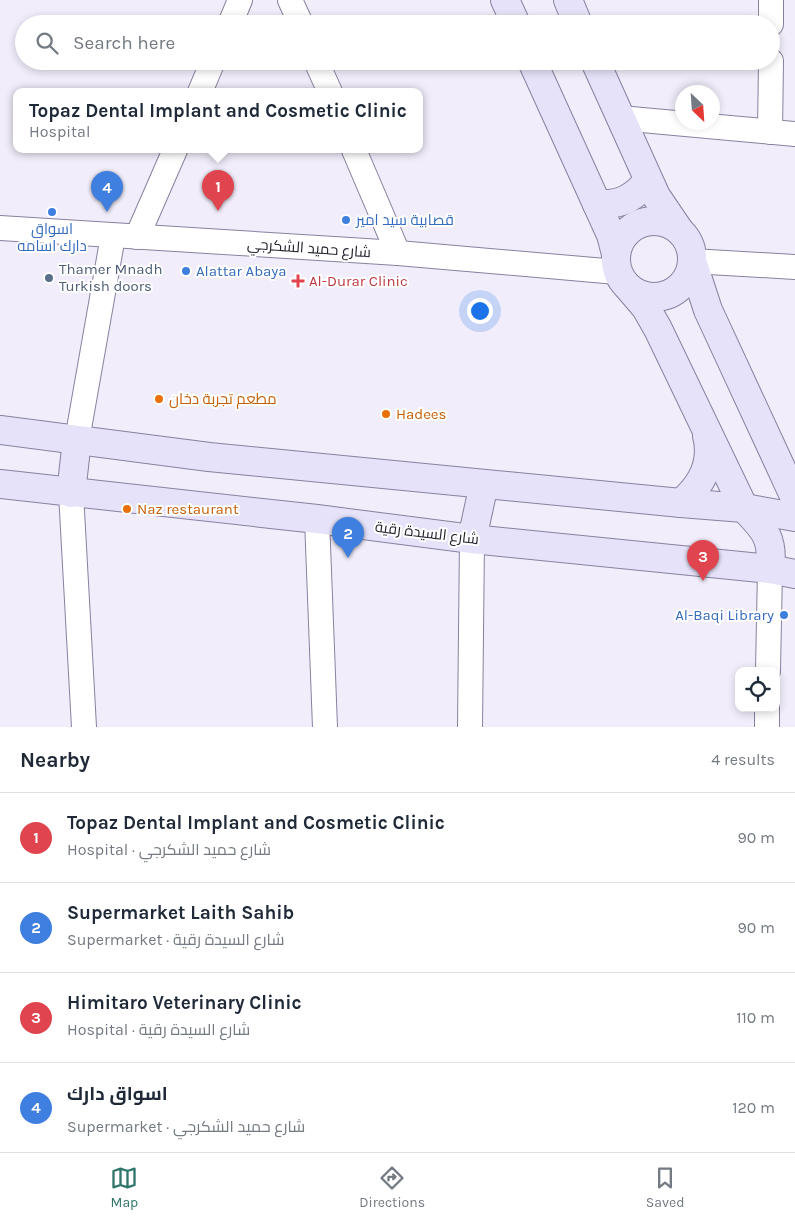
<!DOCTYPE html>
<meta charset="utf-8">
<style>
body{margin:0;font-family:Karla,Cairo,sans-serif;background:#f2f2f3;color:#1f2937}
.controls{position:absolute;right:15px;bottom:15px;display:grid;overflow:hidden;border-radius:10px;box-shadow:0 2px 8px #0003}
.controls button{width:45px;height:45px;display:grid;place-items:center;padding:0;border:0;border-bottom:1px solid #e0e1e3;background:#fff;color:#1f2937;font:25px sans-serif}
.compass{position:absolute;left:675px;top:85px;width:45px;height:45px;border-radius:50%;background:#fff;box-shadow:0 2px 8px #0003;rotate:155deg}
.you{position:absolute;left:479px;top:310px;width:18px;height:18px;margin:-12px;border:4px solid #fff;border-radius:50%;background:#1a73e8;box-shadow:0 0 0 8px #1a73e833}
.badge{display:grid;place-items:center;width:32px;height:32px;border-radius:50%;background:#30756a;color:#fff;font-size:16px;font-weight:700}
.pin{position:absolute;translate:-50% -41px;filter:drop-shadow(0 1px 2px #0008)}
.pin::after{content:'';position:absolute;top:26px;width:18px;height:15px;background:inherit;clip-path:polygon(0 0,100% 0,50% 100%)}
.popup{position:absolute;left:13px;top:88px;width:410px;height:65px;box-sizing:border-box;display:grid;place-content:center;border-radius:10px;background:#fff;filter:drop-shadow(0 1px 4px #0005);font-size:16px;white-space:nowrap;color:#747a83}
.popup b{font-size:19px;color:#1f2937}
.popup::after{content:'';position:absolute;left:50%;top:100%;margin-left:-10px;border:10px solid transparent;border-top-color:#fff}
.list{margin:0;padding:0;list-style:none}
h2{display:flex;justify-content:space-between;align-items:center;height:65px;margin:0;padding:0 20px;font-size:21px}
h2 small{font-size:16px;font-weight:400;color:#747a83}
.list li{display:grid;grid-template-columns:32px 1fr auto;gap:15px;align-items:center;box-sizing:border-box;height:90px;padding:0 20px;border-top:1px solid #e0e1e3}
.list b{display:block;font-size:19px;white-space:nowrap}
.list p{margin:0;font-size:16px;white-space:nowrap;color:#747a83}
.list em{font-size:16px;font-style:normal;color:#747a83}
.icon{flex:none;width:28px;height:28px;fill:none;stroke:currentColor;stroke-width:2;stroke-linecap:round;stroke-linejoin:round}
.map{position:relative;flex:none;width:795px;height:727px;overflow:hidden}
.search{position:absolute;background:#fff;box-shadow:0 2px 8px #0003;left:15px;right:15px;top:15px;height:55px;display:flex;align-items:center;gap:12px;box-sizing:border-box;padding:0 18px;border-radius:28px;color:#747a83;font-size:19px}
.sheet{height:425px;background:#fff}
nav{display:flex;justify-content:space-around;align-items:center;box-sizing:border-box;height:70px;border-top:1px solid #e0e1e3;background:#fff;font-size:14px;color:#747a83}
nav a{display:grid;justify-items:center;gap:2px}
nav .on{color:#30756a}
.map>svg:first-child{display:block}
</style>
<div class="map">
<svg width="795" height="727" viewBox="0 0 795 727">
<rect width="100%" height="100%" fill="#f1edfb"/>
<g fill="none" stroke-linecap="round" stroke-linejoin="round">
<!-- minor casing -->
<g stroke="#89809f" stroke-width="26">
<g id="minor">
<polyline points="290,0 301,24"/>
<polyline points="230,24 240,0"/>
<polyline points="771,24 771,0"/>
<polyline points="316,61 330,92"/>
<polyline points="200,92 213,61"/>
<polyline points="620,118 795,134"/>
<polyline points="770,132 771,61"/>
<polyline points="354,150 398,253"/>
<polyline points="0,228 398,253 617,272"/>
<polyline points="137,237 175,150"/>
<polyline points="692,261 795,267"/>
<polyline points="77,440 113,236"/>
<polyline points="71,493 84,727"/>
<polyline points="317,519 325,727"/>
<polyline points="768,671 770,569"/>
<polyline points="470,727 472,539"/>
<polyline points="767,727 767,708"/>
</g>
</g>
<!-- secondary casing -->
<g stroke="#89809f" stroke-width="30">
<g id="secondary">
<polyline points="505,0 516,24"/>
<polyline points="568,0 578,24"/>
<polyline points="532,61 611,235 616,254"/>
<polyline points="595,61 656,196 679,230"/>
<path d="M597,204C619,206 635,198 648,180"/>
<circle cx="654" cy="259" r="38"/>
<polyline points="692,261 708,310 795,498"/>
<path d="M629,288L646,308L658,329L744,508C764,529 774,538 770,569"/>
<polyline points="0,430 209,457 681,503 744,508 795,517"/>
<polyline points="0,484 317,519 472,539 770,569 795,574"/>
<polyline points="71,493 77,440"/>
<path d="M681,503C701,486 714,463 707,436"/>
<polyline points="472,539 484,484"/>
</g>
</g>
<!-- minor -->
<use href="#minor" stroke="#fff" stroke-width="24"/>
<!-- secondary -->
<use href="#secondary" stroke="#e5e2f9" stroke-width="28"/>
</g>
<!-- markers -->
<g fill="#3f7fe0" stroke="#fff" stroke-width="2">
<circle cx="52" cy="212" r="5"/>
<circle cx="346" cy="220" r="5"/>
<circle cx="186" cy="271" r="5"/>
<circle cx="784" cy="615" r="5"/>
</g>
<circle fill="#5c6f8a" stroke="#fff" stroke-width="2" cx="49" cy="278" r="5"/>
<path fill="#e0444e" stroke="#fff" stroke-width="2" d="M295.5 273.5h5v5h5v5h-5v5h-5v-5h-5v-5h5z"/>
<g fill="#e8710a" stroke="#fff" stroke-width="2">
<circle cx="159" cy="399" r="5"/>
<circle cx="386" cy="414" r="5"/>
<circle cx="127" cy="509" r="5"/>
</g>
<g text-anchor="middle" stroke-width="4" stroke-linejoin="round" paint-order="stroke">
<!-- shop labels -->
<g font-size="15" fill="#366cbe" stroke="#fff" text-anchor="start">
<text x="356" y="225">قصابية سيد امير</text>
<text x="52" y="234" text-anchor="middle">اسواق<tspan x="52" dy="17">دارك اسامه</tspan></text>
<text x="196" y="276">Alattar Abaya</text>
<text x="774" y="620" text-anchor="end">Al-Baqi Library</text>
</g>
<!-- street labels -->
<g font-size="15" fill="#25222e" stroke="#fff">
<text transform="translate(309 248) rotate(4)" y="5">شارع حميد الشكرجي</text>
<text transform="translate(427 533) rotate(7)" y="5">شارع السيدة رقية</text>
</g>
<!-- service labels -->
<g font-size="15" fill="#4e5e75" stroke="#fff" text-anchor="start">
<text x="59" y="274">Thamer Mnadh<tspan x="59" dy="17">Turkish doors</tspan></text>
</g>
<!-- health labels -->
<g font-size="15" fill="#be3a42" stroke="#fff" text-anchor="start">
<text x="309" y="286">Al-Durar Clinic</text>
</g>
<!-- food labels -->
<g font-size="15" fill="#c56008" stroke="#fff" text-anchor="start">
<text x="169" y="404">مطعم تجربة دخان</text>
<text x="396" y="419">Hadees</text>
<text x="137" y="514">Naz restaurant</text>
</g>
</g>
</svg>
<div class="controls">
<button><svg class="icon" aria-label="locate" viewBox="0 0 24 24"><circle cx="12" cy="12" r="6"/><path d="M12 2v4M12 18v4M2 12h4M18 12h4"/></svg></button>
</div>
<svg class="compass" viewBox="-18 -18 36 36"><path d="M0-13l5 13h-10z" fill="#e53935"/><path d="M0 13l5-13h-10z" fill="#747a83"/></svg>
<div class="you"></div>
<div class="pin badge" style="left:218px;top:211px;background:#e0444e">1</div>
<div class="popup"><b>Topaz Dental Implant and Cosmetic Clinic</b>Hospital</div>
<div class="pin badge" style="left:348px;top:558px;background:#3f7fe0">2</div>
<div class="pin badge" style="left:703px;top:581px;background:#e0444e">3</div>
<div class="pin badge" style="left:107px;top:212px;background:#3f7fe0">4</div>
<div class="search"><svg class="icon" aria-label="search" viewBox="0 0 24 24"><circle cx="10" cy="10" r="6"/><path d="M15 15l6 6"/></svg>Search here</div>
</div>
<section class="sheet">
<h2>Nearby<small>4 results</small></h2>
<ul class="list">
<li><span class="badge" style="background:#e0444e">1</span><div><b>Topaz Dental Implant and Cosmetic Clinic</b><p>Hospital · شارع حميد الشكرجي</p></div><em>90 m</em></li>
<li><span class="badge" style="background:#3f7fe0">2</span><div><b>Supermarket Laith Sahib</b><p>Supermarket · شارع السيدة رقية</p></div><em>90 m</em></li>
<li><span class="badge" style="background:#e0444e">3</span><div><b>Himitaro Veterinary Clinic</b><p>Hospital · شارع السيدة رقية</p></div><em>110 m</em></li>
<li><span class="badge" style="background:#3f7fe0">4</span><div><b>اسواق دارك</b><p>Supermarket · شارع حميد الشكرجي</p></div><em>120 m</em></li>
</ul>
</section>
<nav>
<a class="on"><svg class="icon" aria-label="map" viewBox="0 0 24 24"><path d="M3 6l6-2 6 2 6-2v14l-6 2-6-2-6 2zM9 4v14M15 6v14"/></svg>Map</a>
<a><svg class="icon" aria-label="directions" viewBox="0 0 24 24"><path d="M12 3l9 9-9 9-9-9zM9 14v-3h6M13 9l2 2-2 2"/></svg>Directions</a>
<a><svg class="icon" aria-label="saved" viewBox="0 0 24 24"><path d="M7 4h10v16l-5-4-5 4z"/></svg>Saved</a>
</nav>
